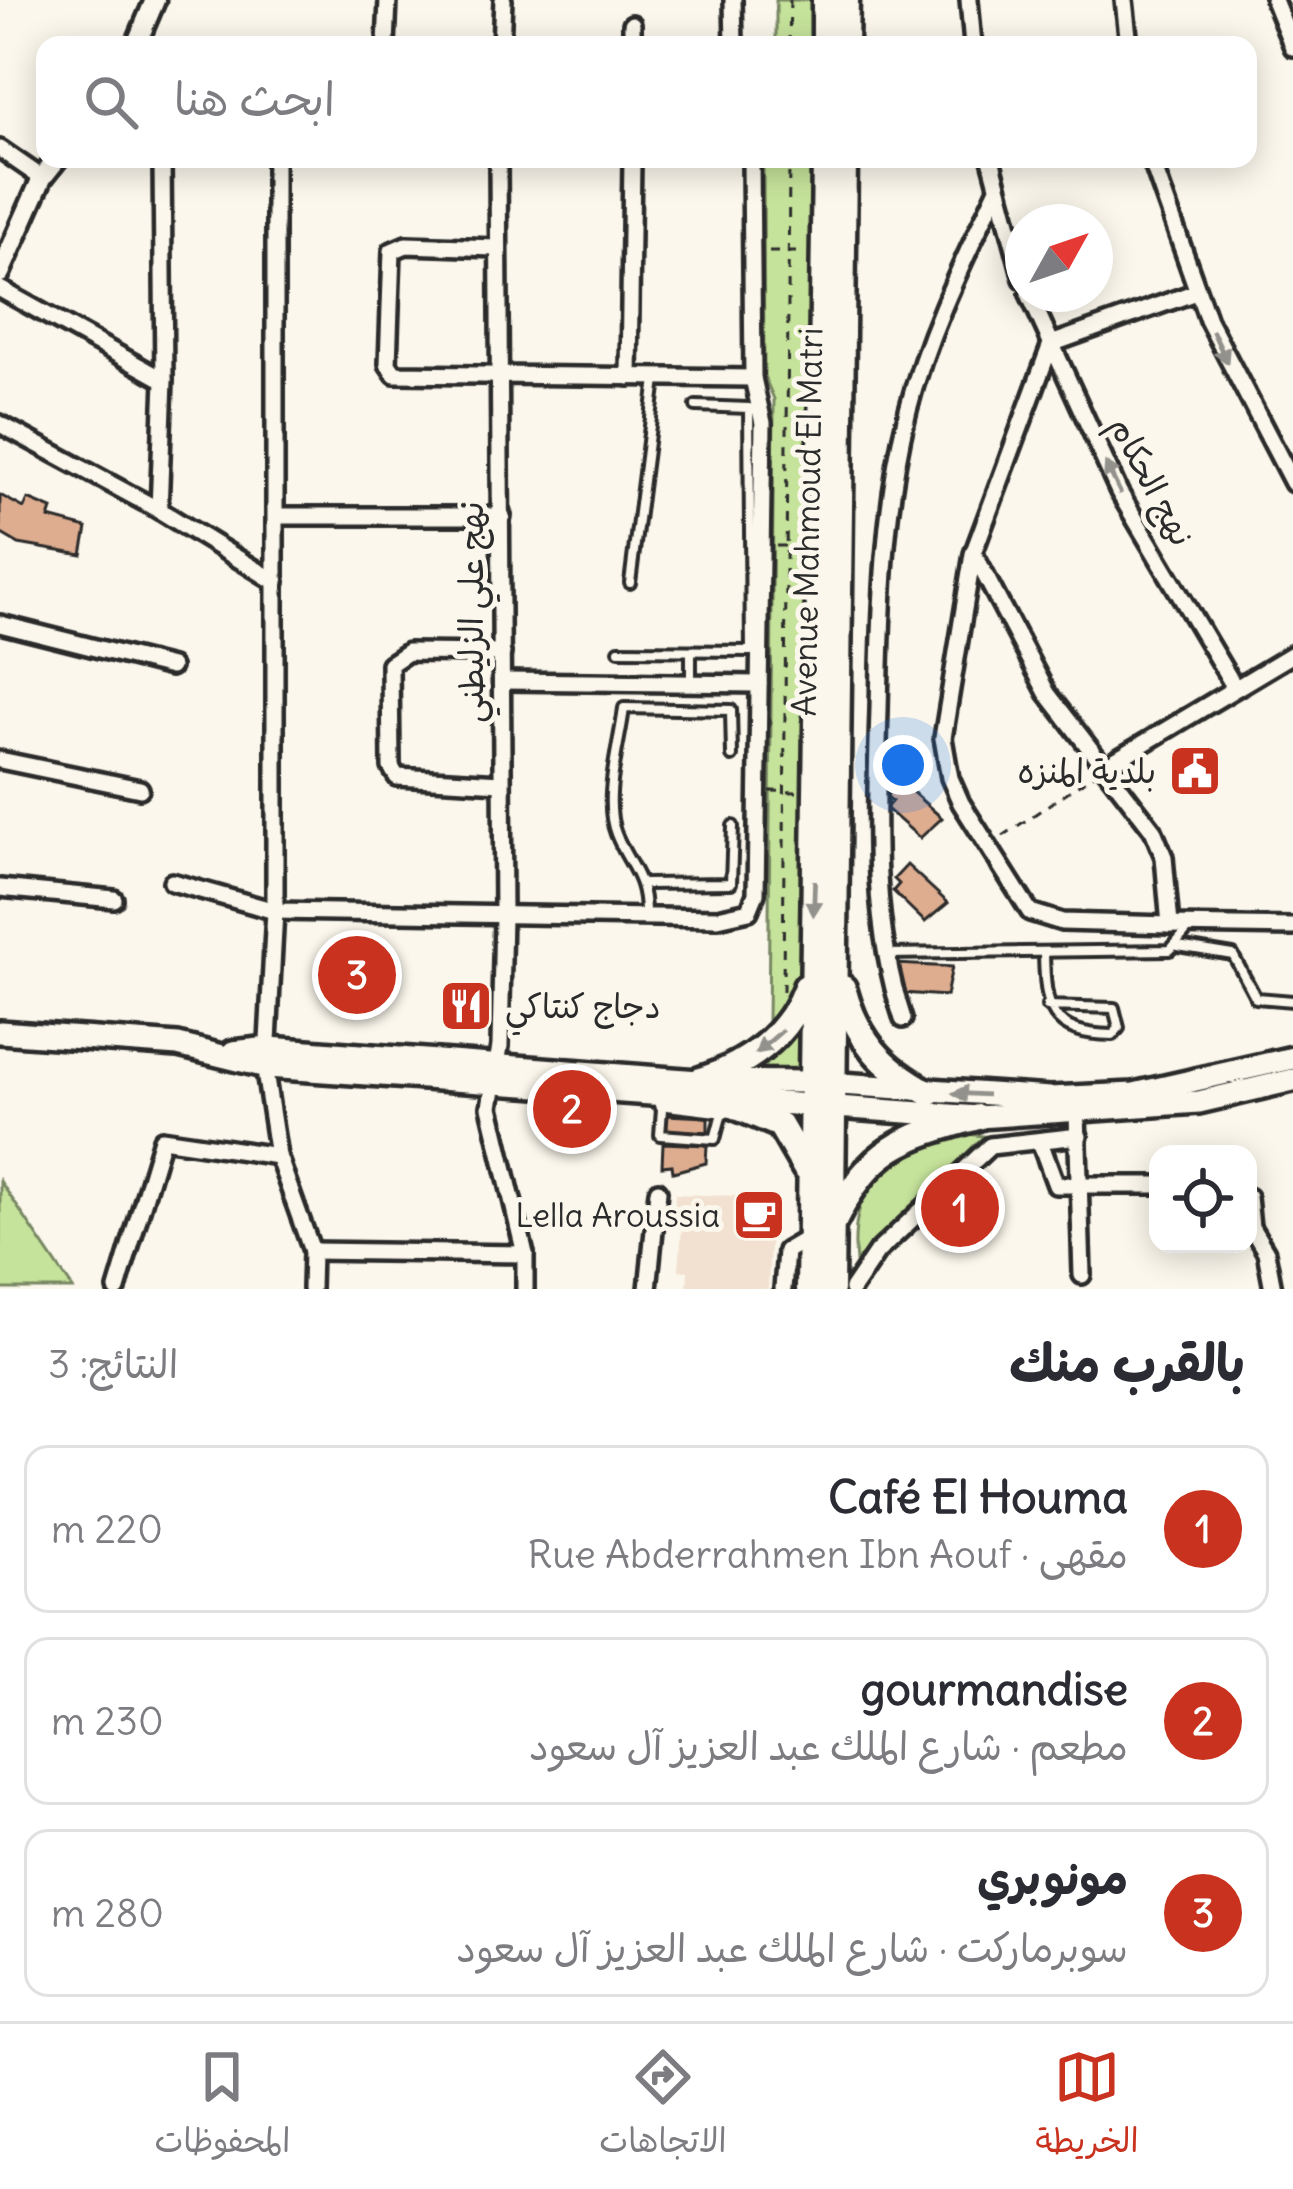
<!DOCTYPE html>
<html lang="ar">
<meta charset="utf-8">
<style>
body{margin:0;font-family:Delius,"Playpen Sans Arabic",sans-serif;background:#f7f7f7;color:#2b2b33;direction:rtl}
.controls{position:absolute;right:36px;bottom:36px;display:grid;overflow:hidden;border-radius:24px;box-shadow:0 6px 30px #0003}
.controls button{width:108px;height:108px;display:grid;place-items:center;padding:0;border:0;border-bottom:3px solid #e1e1e2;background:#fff;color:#2b2b33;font:60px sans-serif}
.compass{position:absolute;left:1005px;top:204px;width:108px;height:108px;border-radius:50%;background:#fff;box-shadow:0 6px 30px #0003;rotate:50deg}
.you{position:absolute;left:903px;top:765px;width:42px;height:42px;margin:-30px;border:9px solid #fff;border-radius:50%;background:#1a73e8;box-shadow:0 0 0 18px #1a73e833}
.badge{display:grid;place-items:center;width:78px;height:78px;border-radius:50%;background:#c8321e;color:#fff;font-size:39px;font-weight:700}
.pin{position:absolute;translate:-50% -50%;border:6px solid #fff;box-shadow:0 3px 12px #0006}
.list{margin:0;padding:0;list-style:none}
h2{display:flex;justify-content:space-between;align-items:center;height:156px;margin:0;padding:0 48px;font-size:51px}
h2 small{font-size:39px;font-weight:400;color:#7c7c81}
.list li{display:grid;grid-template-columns:78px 1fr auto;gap:36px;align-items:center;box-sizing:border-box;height:168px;margin:0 24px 24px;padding:0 24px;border:3px solid #e1e1e2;border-radius:24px}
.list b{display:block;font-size:45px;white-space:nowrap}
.list p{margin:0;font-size:39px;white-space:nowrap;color:#7c7c81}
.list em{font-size:39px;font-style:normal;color:#7c7c81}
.icon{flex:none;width:66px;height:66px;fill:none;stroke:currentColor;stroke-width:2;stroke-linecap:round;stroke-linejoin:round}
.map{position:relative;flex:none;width:1293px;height:1289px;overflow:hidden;direction:ltr}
.search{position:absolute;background:#fff;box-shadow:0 6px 30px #0003;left:36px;right:36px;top:36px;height:132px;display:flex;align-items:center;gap:30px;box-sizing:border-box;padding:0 42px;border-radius:24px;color:#7c7c81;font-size:45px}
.sheet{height:732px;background:#fff}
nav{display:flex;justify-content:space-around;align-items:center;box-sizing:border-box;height:168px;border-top:3px solid #e1e1e2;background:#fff;font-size:33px;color:#7c7c81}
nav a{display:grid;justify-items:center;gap:6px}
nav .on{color:#c8321e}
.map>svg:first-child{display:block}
</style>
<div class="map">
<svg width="1293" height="1289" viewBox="0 0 1293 1289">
<rect width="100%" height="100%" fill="#fbf7ec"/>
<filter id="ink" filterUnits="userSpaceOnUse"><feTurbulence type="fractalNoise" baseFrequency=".00833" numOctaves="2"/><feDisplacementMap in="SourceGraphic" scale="24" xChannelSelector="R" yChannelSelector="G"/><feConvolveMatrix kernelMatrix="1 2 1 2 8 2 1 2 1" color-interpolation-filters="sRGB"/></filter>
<g filter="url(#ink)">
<!-- built -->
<polygon fill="#f2e1d0" points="675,1194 772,1197 768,1289 687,1289 688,1271 679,1270 682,1226 673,1225"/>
<!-- green -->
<g fill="#c6e39b" stroke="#788763" stroke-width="3">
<rect x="776" y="0" width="36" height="45"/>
<polygon points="763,159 811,159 801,1071 746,1069 768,1026 774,399 764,376"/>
<path d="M959,1133L984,1136L856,1261C851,1218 864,1173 903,1149C917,1140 943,1138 959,1133Z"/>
<polygon points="0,1181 73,1289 0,1289"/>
</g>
<!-- building -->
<g fill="#dead90" stroke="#2b2b2b" stroke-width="3">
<polygon points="0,495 24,508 28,499 52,509 49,518 87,528 82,555 19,544 0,533"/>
<polygon points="900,781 942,818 920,838 886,808 892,801 886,796"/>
<polygon points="907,865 948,903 925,922 893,891 899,884 894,879"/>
<polygon points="896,964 952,967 946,996 902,993 902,984 895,984"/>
<polygon points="665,1115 708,1117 708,1132 665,1130"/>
<polygon points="663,1143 707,1145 706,1163 673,1172 672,1165 662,1166"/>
</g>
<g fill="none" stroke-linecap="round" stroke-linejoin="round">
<!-- service casing -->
<g stroke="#2b2b2b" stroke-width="16">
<g id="service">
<polyline points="630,583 656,379"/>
<polyline points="619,650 751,651 749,408 696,406"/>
<polyline points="691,682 691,651"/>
<polyline points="645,884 731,883 733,826"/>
<path d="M645,914C645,874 629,867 616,834C602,799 620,744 624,708L731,710L732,756"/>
<polyline points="1178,946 1233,955 1256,998 1293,1001"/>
<path d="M1044,952C1045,1009 1049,1034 1113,1035L1119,1028L1114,1008L1047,1006"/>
<polyline points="887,954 1170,950 1190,927"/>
<polyline points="659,1105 725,1113"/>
<polyline points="662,1109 660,1135 715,1139 722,1113"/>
</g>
</g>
<!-- minor casing -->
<g stroke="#2b2b2b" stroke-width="24">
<g id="minor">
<polyline points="733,0 734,45"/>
<polyline points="969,0 973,45"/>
<polyline points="1124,0 1129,45"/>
<polyline points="1274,0 1293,47"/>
<polyline points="632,24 632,45"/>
<polyline points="386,45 388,0"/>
<polyline points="501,45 503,0"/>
<polyline points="0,149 42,178"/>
<polyline points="275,159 275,911 266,1078 278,1156 312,1251 311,1289"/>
<polyline points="498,159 503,916 500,1046 490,1107 525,1254 525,1289"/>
<polyline points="991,159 1023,279"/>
<polyline points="1151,159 1208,320 1293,483"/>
<polyline points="496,248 406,245 392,251 388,364 395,374 753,378"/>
<polyline points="0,289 164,380"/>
<polyline points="1029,294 1119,492 1235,688"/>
<polyline points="629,377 632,159"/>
<polyline points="0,424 159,510 276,582"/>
<polyline points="159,510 164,380 162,159"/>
<polyline points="276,516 502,516"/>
<polyline points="975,556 1047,693 1153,830 1164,857 1170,925 1293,927"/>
<polyline points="0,624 171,667"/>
<polyline points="503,681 759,684"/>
<polyline points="0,760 140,789"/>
<polyline points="1106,766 1293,654"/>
<polyline points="501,783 397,777 391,767 390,664 408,652 502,653"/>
<polyline points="172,882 275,911 718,918 749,911 756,894 763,423 753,378 751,159"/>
<polyline points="0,888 114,899"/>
<polyline points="1170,925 1062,922 1030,912 961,803 950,778 943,738 973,554 1051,344 1196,292"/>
<path d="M903,1019C870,921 876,812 879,710C881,610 883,509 908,410C928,332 963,262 997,190"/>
<polyline points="1077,1113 1082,1275"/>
<polyline points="1040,1142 1056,1185 1158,1185"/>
<polyline points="1248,1197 1251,1227 1266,1252 1273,1289"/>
<polyline points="312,1251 525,1254"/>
<polyline points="117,1289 162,1139 278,1156"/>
<polyline points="648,1289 658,1191"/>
<polyline points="783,1289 786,1251 808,1238"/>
<polyline points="852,1289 877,1252 990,1146 1079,1136"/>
</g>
</g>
<!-- tertiary casing -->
<g stroke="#2b2b2b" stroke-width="27">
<g id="tertiary">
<polyline points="136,45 155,0"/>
<polyline points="0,273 42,178 57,159"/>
</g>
</g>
<!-- secondary casing -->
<g stroke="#2b2b2b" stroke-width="30">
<g id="secondary">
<polyline points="0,1032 178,1045 267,1067 978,1117 1199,1102 1293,1080"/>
<polyline points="233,1052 269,1048 698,1081 811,1082 1050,1098 1134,1094 1293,1058"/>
</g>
</g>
<!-- trunk casing -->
<g stroke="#2b2b2b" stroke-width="33">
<g id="trunk">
<polyline points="825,45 825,0"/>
<polyline points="845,45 846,0"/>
<path d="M843,988C857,1040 882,1068 929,1093"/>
<path d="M698,1081C747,1065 788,1037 806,987"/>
<polyline points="713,1097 780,1125 805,1168"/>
<path d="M835,1220C871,1147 903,1138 978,1117"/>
<polyline points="809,1289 825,159"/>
<polyline points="831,1289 844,159"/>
</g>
</g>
<!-- path -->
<g stroke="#2b2b2b" stroke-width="3" stroke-dasharray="9 9" stroke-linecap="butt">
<polyline points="789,45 790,0"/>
<polyline points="769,252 802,252"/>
<polyline points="776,546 803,546"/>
<polyline points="770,791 797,792"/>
<polyline points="1003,836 1094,774"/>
<polyline points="783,992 789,159"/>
</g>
<!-- service -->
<use href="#service" stroke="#fbf7ec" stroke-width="8"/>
<!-- minor -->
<use href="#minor" stroke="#fbf7ec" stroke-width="15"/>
<!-- tertiary -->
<use href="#tertiary" stroke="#fbf7ec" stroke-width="18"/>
<!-- secondary -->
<use href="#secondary" stroke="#fbf7ec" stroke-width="21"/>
<!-- trunk -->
<use href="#trunk" stroke="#fbf7ec" stroke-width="24"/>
</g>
<!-- one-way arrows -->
<defs><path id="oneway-solid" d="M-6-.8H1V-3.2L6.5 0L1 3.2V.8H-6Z" transform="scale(3)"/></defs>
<g fill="#93918c">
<use href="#oneway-solid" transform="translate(1220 347) rotate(65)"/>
<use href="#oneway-solid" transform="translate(1113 478) rotate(-116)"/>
<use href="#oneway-solid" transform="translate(814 898) rotate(92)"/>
<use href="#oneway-solid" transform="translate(769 1042) rotate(139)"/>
<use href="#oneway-solid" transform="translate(970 1094) rotate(-177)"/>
</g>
</g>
<!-- icons -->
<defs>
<g id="civic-square" transform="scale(2.7)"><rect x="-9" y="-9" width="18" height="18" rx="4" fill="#c8321e" stroke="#fbf7ec"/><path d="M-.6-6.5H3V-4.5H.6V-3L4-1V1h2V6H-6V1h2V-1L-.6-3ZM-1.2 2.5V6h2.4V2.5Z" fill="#fff"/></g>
<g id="restaurant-square" transform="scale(2.7)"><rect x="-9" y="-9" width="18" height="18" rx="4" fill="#c8321e" stroke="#fbf7ec"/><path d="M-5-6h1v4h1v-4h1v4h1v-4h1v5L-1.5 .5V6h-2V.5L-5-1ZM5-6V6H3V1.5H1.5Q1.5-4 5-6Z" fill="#fff"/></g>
<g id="cafe-square" transform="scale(2.7)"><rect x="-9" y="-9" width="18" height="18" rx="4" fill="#c8321e" stroke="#fbf7ec"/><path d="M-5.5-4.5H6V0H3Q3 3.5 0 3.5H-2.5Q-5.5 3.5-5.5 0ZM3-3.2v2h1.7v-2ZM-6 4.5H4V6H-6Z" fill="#fff"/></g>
</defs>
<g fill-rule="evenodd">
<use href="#civic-square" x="1195" y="771"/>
<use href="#restaurant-square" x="466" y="1006"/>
<use href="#cafe-square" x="759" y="1215"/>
</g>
<g text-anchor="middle" stroke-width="10" stroke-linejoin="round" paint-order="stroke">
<!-- street labels -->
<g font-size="33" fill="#2b2b2b" stroke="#fbf7ec">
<text transform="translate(1152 481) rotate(62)" y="12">نهج الحكام</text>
<text transform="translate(807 522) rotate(-89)" y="12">Avenue Mahmoud El Matri</text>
<text transform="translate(471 612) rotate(-90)" y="12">نهج علي الزليطني</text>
</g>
<!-- poi labels -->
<g font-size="33" fill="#2b2b2b" stroke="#fbf7ec" text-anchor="end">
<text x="1156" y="783">بلدية المنزه</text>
<text x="505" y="1018" text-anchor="start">دجاج كنتاكي</text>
<text x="720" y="1227">Lella Aroussia</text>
</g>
</g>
</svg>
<div class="controls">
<button><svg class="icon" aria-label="locate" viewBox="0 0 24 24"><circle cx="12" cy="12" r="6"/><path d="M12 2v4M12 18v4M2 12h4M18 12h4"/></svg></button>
</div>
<svg class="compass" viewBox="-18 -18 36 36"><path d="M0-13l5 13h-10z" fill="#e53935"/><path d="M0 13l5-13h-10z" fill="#7c7c81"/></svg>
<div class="you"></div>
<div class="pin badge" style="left:960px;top:1208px">1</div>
<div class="pin badge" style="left:572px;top:1109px">2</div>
<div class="pin badge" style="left:357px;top:975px">3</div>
<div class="search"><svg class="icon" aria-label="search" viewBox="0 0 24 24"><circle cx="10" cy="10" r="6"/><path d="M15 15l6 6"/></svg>ابحث هنا</div>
</div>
<section class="sheet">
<h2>بالقرب منك<small>النتائج: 3</small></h2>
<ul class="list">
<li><span class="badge">1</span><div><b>Café El Houma</b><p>مقهى · Rue Abderrahmen Ibn Aouf</p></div><em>220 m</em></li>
<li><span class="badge">2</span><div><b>gourmandise</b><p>مطعم · شارع الملك عبد العزيز آل سعود</p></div><em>230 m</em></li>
<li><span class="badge">3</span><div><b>مونوبري</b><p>سوبرماركت · شارع الملك عبد العزيز آل سعود</p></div><em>280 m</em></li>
</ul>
</section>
<nav>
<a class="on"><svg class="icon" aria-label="map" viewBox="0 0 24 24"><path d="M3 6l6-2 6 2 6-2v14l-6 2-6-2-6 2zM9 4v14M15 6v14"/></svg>الخريطة</a>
<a><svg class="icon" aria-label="directions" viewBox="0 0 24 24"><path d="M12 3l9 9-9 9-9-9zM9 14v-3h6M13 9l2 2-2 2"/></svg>الاتجاهات</a>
<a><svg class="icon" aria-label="saved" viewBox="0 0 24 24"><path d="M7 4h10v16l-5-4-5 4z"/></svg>المحفوظات</a>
</nav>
